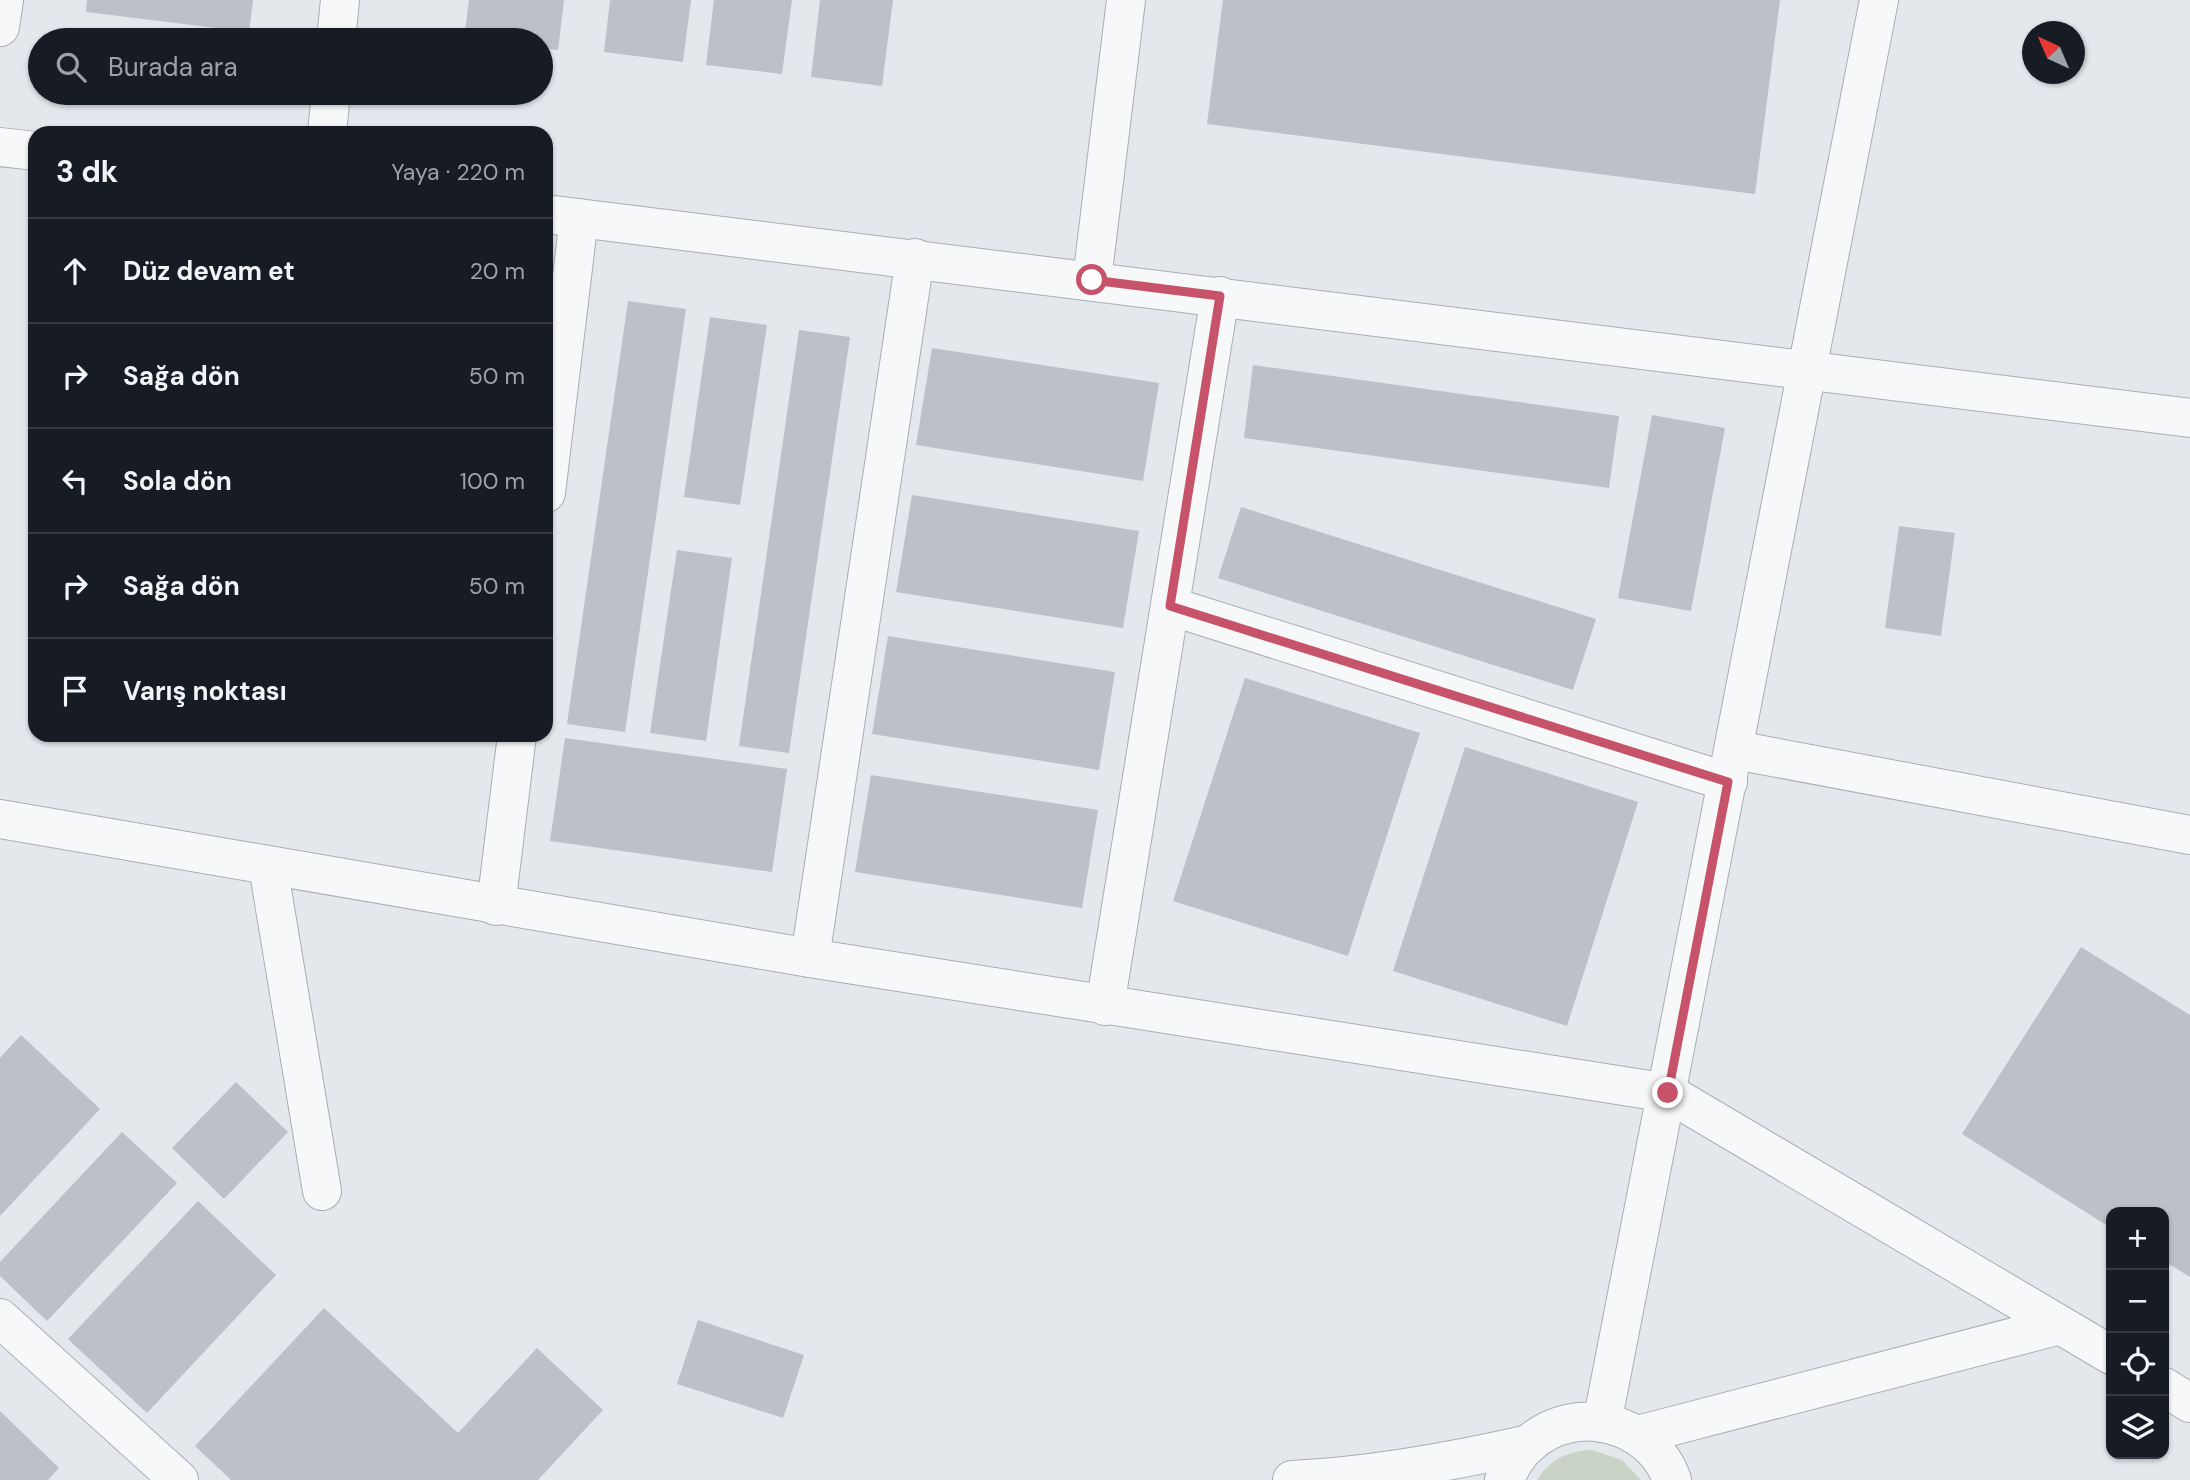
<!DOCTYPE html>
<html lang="tr">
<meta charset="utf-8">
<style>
body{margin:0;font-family:"DM Sans",sans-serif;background:#242831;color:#f1f3f6}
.controls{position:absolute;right:21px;bottom:21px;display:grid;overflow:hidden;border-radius:14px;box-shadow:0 2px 5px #0004}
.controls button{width:63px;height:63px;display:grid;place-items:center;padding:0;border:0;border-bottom:2px solid #363941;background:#171b24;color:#f1f3f6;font:35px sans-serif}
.compass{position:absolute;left:2022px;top:21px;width:63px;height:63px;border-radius:50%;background:#171b24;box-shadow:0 2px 5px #0004;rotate:316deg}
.stop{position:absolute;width:21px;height:21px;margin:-16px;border:5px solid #c65369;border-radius:50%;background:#fff}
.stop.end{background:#c65369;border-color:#fff;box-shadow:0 2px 7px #0008}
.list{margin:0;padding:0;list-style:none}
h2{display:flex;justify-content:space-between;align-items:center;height:91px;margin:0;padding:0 28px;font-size:30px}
h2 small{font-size:23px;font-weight:400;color:#9ea1a6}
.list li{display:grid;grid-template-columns:46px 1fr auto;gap:21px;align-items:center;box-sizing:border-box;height:105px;padding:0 28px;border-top:2px solid #363941}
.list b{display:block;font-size:26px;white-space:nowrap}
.list em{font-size:23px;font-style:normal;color:#9ea1a6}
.icon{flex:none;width:38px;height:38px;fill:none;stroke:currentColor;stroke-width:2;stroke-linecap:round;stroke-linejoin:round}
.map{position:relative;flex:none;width:2190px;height:1480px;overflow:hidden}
.search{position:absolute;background:#171b24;box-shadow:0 2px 5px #0004;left:28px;top:28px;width:525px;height:77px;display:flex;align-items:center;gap:18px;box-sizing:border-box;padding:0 24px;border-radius:38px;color:#9ea1a6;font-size:26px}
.panel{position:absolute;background:#171b24;box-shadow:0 2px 5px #0004;left:28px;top:126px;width:525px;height:616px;border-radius:21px}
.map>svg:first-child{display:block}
</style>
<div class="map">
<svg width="2190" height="1480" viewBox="0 0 2190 1480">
<rect width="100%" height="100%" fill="#e4e7eb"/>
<!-- green -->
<path fill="#cad4c6" d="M1592,1450L1622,1460L1641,1480H1537C1550,1459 1568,1451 1592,1450Z"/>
<!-- building -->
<g fill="#bcc1c7">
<polygon points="87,0 253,0 249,32 86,12"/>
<polygon points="469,0 564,0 558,50 541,48 541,40 464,39"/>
<polygon points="610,0 691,0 683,62 604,52"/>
<polygon points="714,0 792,0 782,74 706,65"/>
<polygon points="820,0 893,0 882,86 811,77"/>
<polygon points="1223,0 1780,0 1755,194 1207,124"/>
<polygon points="628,301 686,309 625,732 567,724"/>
<polygon points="710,317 767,325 740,505 684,497"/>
<polygon points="799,330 850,337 789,753 739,746"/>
<polygon points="932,348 1159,383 1143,481 916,445"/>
<polygon points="1253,365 1619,416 1609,488 1244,438"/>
<polygon points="1652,415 1725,428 1691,611 1618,598"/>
<polygon points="912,495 1139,531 1123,628 896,592"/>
<polygon points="1241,507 1596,619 1573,690 1218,578"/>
<polygon points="1899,526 1955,533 1941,636 1885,628"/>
<polygon points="677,550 732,558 706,741 650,733"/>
<polygon points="888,636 1115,672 1099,770 872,734"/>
<polygon points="1245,678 1420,733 1348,956 1173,901"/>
<polygon points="565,738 787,769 772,872 550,841"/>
<polygon points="1465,747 1638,802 1567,1026 1393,971"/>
<polygon points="871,775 1098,810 1082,908 855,872"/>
<polygon points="2081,947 2190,1015 2190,1277 2164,1261 2164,1212 2111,1212 2111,1228 1962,1134"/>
<polygon points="21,1035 100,1109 0,1216 0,1058"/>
<polygon points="236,1082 288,1132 224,1199 172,1148"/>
<polygon points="122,1132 177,1183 47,1321 0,1276 0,1262"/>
<polygon points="198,1201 276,1275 147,1413 68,1339"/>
<polygon points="324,1308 458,1433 537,1348 603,1410 538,1480 231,1480 195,1446"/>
<polygon points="698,1320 804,1355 783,1418 677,1384"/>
<polygon points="0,1411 59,1468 48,1480 0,1480"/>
</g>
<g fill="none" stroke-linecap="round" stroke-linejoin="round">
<!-- minor casing -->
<g stroke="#a9aeb5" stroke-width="40">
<g id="minor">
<polyline points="0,27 4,0"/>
<polyline points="336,40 340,0"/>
<polyline points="327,133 331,93"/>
<polyline points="0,147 35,151"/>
<polyline points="546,214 2190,418"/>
<polyline points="1092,280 1126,0"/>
<polyline points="546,493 579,218"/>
<polyline points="1170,606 1728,782"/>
<polyline points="1735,750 2190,835"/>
<polyline points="0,819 810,958 1668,1093 2111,1355"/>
<polyline points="268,866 322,1191"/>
<polyline points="496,906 517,735"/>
<polyline points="810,958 915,258"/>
<polyline points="1105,1006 1220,296"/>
<polyline points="0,1318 179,1480"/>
<polyline points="2164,1387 2190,1403"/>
<polyline points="1602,1423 1879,0"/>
<polyline points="1638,1435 2060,1325"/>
<path d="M1292,1480C1373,1476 1450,1462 1529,1444"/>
<path d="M1504,1480C1511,1467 1517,1454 1529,1444C1575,1402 1652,1422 1672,1480"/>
</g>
</g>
<!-- minor -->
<use href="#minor" stroke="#f7f8f9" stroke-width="38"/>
</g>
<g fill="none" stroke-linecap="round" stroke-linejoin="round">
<!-- route -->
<polyline stroke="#c65369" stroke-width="9" points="1092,280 1220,296 1170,606 1728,782 1668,1093"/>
</g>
</svg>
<div class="controls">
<button>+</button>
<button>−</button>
<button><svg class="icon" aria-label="locate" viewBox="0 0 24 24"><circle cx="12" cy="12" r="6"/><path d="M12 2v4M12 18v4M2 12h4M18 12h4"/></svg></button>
<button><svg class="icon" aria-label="layers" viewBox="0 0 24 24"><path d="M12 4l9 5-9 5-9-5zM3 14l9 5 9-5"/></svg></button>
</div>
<svg class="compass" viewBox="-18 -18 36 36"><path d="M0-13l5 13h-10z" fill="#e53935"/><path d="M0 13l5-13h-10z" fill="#9ea1a6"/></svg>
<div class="stop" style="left:1092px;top:280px"></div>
<div class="stop end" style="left:1668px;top:1093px"></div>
<div class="search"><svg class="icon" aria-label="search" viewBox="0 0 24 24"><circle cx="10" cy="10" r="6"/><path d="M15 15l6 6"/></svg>Burada ara</div>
<section class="panel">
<h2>3 dk<small>Yaya · 220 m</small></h2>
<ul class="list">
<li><svg class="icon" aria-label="ahead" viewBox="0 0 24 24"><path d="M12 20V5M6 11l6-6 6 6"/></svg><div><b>Düz devam et</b></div><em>20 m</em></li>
<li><svg class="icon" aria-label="right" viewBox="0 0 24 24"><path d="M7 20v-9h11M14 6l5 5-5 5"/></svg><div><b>Sağa dön</b></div><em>50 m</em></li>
<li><svg class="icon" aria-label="left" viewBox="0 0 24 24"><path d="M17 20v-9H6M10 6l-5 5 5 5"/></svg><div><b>Sola dön</b></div><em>100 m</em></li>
<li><svg class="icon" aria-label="right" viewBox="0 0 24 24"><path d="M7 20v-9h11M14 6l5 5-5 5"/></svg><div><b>Sağa dön</b></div><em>50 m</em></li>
<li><svg class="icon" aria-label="arrive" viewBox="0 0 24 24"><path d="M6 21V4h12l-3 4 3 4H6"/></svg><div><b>Varış noktası</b></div></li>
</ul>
</section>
</div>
